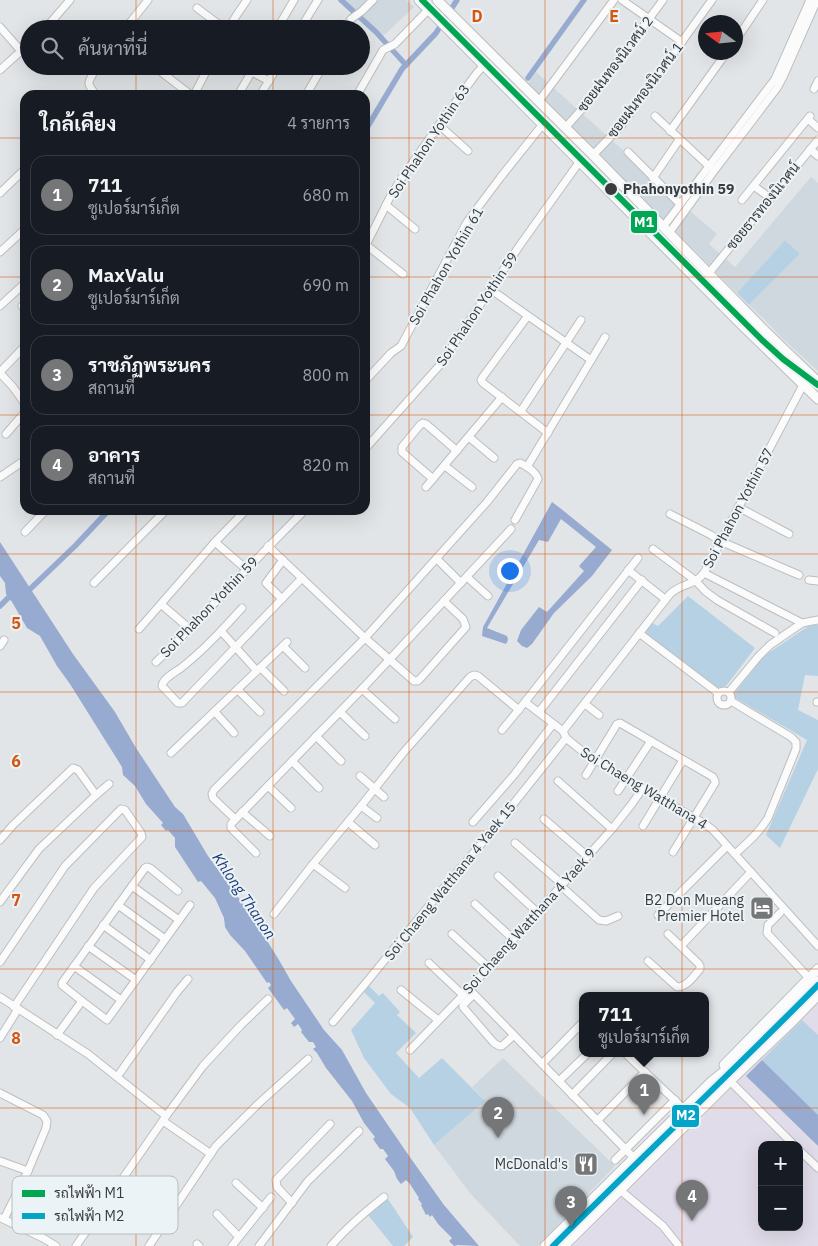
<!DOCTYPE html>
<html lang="th">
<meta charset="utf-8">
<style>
body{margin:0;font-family:"IBM Plex Sans",Sarabun,sans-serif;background:#242831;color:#f1f3f6}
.controls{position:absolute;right:15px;bottom:15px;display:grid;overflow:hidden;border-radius:10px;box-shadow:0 5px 20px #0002}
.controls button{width:45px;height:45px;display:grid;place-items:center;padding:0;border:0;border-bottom:1px solid #363941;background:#171b24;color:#f1f3f6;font:25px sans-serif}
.compass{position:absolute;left:698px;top:15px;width:45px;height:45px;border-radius:50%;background:#171b24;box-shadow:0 5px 20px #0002;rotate:285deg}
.you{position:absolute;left:509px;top:570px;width:18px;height:18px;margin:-12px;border:4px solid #fff;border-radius:50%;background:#1a73e8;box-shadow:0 0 0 8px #1a73e833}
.badge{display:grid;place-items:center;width:32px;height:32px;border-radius:50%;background:#747678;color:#fff;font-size:16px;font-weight:700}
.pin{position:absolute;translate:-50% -41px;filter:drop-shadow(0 1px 2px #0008)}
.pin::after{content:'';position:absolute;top:26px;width:18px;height:15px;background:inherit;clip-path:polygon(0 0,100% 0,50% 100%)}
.popup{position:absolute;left:579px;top:992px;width:130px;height:65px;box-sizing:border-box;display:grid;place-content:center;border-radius:10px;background:#171b24;filter:drop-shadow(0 1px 4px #0005);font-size:16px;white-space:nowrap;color:#9ea1a6}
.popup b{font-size:19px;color:#f1f3f6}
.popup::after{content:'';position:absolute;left:50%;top:100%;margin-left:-10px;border:10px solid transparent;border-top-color:#171b24}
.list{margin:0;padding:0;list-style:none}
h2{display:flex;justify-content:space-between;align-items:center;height:65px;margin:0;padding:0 20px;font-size:21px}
h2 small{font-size:16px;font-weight:400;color:#9ea1a6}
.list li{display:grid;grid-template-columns:32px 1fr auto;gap:15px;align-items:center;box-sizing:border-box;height:80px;margin:0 10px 10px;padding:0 10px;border:1px solid #363941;border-radius:15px}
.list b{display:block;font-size:19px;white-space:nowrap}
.list p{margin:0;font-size:16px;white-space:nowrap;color:#9ea1a6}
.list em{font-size:16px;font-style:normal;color:#9ea1a6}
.icon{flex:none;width:28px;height:28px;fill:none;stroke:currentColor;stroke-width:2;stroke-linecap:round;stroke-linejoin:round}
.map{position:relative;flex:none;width:818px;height:1246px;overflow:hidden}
.search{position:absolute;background:#171b24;box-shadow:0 5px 20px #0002;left:20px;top:20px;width:350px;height:55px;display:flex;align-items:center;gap:12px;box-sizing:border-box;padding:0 18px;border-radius:28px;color:#9ea1a6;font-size:19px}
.panel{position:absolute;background:#171b24;box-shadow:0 5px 20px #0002;left:20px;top:90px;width:350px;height:425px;border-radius:15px}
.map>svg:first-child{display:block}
</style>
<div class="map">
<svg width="818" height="1246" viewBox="0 0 818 1246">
<rect width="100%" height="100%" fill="#e2e5e7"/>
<!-- built -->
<g fill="#cfd8de">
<polygon points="344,0 406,0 414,7 383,36"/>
<polygon points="536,72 625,152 628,148 653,173 650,177 717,234 709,244 735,267 811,177 818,183 818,371 782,338 764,319 749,305 800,254 785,240 737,293 528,84"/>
<polygon points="503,1058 615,1166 538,1246 520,1246 470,1193 434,1145 485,1101 472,1087"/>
</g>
<!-- education -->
<path fill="#e1dce9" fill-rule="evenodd" d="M818,1003V1246H573ZM762,1145H799V1227H762Z"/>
<!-- green -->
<g fill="#b7d1e4">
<polygon points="785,240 800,254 749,305 737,293"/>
<polygon points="688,596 755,648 726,686 717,688 645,633 652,623 658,626"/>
<polygon points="810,625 818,625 818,676 805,675 798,710 818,720 818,769 780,848 766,835 807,740 732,696 764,656"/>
<polygon points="369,986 379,996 383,993 400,1012 397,1015 416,1033 396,1053 419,1078 442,1058 485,1101 434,1145 410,1108 391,1094 364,1058 351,1030 375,1003 363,991"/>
<polygon points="802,1020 818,1035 818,1115 762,1060"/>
<polygon points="388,1199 413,1237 404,1246 393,1246 368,1215"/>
</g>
<!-- water -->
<g fill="#97abd0">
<polygon points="552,502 560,508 612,550 592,576 554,613 532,644 527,648 522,646 517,641 521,630 539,607 547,612 584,571 579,566 596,547 561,519 548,542 539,540 487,628 507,636 508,640 506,644 482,636 483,627"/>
<polygon points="0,542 73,654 115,712 136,748 175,807 183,814 208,856 249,912 279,960 291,981 324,1030 342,1050 366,1093 407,1153 444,1205 479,1246 458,1245 454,1246 449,1241 452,1238 438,1224 432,1215 430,1217 428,1214 426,1215 421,1205 422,1204 418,1199 419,1198 410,1184 406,1180 401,1184 397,1179 394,1171 385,1159 388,1156 383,1149 380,1149 373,1139 375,1137 364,1123 352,1101 326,1068 317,1053 313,1049 316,1047 313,1042 309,1042 301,1032 302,1030 298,1024 294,1027 291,1023 295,1019 287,1008 284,1010 268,988 271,985 269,982 267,983 245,951 230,935 225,927 224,918 215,898 201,881 198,882 175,847 175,838 168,830 166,831 161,825 163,823 146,804 135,786 123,775 122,767 70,684 57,666 40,636 27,628 12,602 6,594 5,583 0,576"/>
<polygon points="762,1060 818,1115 818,1146 746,1076"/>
</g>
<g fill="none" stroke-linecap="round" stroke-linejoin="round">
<!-- canal -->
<g stroke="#97abd0" stroke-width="5.5">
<polyline points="341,0 376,32 406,65"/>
<polyline points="528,78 584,0"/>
<polyline points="365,131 402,69 436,33 457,0"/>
<polyline points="26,593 76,545 109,510"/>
<polyline points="0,606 13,593"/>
</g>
<!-- minor casing -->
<g stroke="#bcbebf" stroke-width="9">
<g id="minor">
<polyline points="622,0 682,42"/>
<polyline points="197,8 225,29"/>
<polyline points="0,27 21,51"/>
<polyline points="45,29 70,0"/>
<polyline points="125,29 148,0"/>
<polyline points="228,29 236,16 247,0"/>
<polyline points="277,29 294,0"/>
<polyline points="300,29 318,0"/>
<polyline points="345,29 351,19 362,11 373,0"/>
<polyline points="736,40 763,0"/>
<path d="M96,66C91,83 83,79 96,95"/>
<polyline points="156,68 191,95"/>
<polyline points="0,70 29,44"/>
<polyline points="252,72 269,81"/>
<polyline points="814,89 818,81"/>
<polyline points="124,95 128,95"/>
<polyline points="194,95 209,66"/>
<polyline points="238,95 255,66"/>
<polyline points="260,95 278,66"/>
<polyline points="306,95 323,66"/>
<polyline points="357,95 383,50 395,44 428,10"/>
<polyline points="539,101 614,0"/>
<polyline points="655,116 712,169"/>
<polyline points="808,119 818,128"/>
<polyline points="439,125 468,151"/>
<polyline points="565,128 582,109 663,0"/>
<polyline points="670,131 727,52"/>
<polyline points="810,149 818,156"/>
<polyline points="628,152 680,204"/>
<polyline points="593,155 621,126 712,0"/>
<polyline points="653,178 679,140"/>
<polyline points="754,186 770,198"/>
<polyline points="0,193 25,169"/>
<polyline points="742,200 810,116"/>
<polyline points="386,205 415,229"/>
<polyline points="663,227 775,79 810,0"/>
<polyline points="669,233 714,171 777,88 783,77 817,0"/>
<polyline points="365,244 403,274"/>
<polyline points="365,247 390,197 401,179 439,125 476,74 484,65"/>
<polyline points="0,252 25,229"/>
<polyline points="709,273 818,140"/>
<polyline points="490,289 591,360"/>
<polyline points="0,306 25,283"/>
<polyline points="22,306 25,304"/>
<polyline points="527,317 482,378 481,380 483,383 548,433"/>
<polyline points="0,372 25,346"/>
<polyline points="0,373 13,387 25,404"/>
<polyline points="365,381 391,353 401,346 467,222 500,178 543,124"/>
<polyline points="521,411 581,320"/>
<polyline points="6,434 25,412"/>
<polyline points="469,437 494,458"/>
<polyline points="365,449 439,366 520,245 580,161"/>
<polyline points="445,466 472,487"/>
<polyline points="527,467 605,337"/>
<polyline points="0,477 25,460"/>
<polyline points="433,479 402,452 402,447 420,425 423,423 426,424 457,451"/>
<polyline points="426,487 502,397"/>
<polyline points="738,507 789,534"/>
<polyline points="670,514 711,535 720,541 799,575"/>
<polyline points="25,532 46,510"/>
<polyline points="215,542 246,569"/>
<polyline points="268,546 365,638 414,681 417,681 419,680 466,627 463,619 444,601"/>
<polyline points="653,549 696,581 705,591 717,600 775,633"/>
<polyline points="437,559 461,583"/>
<polyline points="628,570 665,599"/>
<polyline points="704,573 802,623"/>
<polyline points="467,577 488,596"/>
<polyline points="809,580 818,581"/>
<polyline points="94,583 166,510"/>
<polyline points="282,599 266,583 283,560"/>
<polyline points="162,605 190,629"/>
<path d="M242,608C223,629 204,650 181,668C174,673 163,678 162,686L178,703H182L302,578"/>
<polyline points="139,629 215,542 246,510"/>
<polyline points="221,631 257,671"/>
<polyline points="639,633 718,693"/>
<polyline points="0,646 4,640"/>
<polyline points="283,646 305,668"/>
<path d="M156,662C207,613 254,560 305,510"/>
<polyline points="261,668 284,691"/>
<polyline points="362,689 395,719"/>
<polyline points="238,690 260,712"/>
<circle cx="724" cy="698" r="7"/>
<polyline points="729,692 758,657 770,645 802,623 818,620"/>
<path d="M731,701L791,737L796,742V749L768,818C759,833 747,843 735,854"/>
<polyline points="525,702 563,731 566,738 582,751 626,779 705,824 713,830 818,946"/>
<polyline points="817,702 818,702"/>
<polyline points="585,704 599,715"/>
<polyline points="215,712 234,733"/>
<polyline points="340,712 365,736"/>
<polyline points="539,712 642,580"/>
<polyline points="502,730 525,702 638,558"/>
<path d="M563,731L670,594C682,583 694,586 704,573L803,385"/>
<polyline points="316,736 341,761"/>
<polyline points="171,753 287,642"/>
<polyline points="292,761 319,788"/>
<polyline points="586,775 617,724 620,723 713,777 715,781 715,783 673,852"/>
<polyline points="360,776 384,797"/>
<polyline points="558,781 612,829"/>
<polyline points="268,786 291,808"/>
<polyline points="618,791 651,741"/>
<polyline points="361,806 377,818"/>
<polyline points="242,812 270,836"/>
<path d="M235,819L213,798L212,794L214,790L365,638L487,502L517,464L520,463C527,466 536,472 538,479L515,520"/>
<polyline points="544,819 587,856"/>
<polyline points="348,822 375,845"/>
<polyline points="473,822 514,775 553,724"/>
<polyline points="643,826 683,760"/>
<polyline points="0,840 13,825 73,768 78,770 96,795"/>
<polyline points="515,843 562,884"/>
<polyline points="256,853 231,828 231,824 362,689 511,529"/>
<polyline points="313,864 345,888"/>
<polyline points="498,876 537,912"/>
<polyline points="132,886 179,920"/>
<polyline points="561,886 599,920 606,921 618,916"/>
<polyline points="178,891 150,868 147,867 145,868 62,983 62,985 82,1001 107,1020 190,905"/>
<polyline points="0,902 39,849 96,795 109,784"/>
<polyline points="475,904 513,939"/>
<polyline points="118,905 165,939"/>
<polyline points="780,913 768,925 767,933 809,978"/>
<polyline points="274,914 313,864 361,806 403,753 470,677 474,675 478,676 519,710"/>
<polyline points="658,915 727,846"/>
<polyline points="103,925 151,960"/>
<polyline points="452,934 488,967"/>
<polyline points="88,946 136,980"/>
<polyline points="681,946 751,872"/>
<path d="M648,961L677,987C687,987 694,976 700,969V966L699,964L668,934"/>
<polyline points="0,962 65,866 121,809 125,810 141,833 142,837 94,888 14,1007"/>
<polyline points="429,963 463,995"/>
<polyline points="74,966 121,1000"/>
<polyline points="469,989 634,1158"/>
<polyline points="401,990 438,1020"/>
<polyline points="473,995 463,1005 463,1007 494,1043 499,1046 502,1046 513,1036"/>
<polyline points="0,997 88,1054 166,1116"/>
<polyline points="333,1022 365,984 437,896 487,837 566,738"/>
<polyline points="57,1035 82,1001"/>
<polyline points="0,1038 18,1009"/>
<polyline points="410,1050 469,989 612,829 631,805 643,788"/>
<polyline points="626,1054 684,1109"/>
<polyline points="542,1064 583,1022"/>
<polyline points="117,1077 177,992 188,979"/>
<polyline points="559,1081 587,1054"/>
<polyline points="730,1081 794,1145"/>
<polyline points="0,1093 43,1115 47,1121 46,1128 28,1171 4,1219"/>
<polyline points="572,1095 612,1054"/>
<polyline points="163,1121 211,1154"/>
<polyline points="597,1121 645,1072"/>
<polyline points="799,1150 818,1168"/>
<polyline points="615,1160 675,1100"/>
<polyline points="0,1161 28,1171"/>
<polyline points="236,1183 263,1208"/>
<polyline points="620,1190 663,1226 679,1246"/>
<polyline points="292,1203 277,1187 276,1180 330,1124"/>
<polyline points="217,1214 239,1237"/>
<polyline points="1,1218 43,1238 56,1246"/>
<polyline points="197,1244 199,1246"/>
<polyline points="76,1246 166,1116 203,1066 241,1025 268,999"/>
<polyline points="149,1246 216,1146 258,1104 308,1059"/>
<polyline points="232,1246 271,1197"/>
<polyline points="259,1246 308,1181 359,1131"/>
<path d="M331,1246C347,1227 365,1212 384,1197"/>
</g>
</g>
<!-- major casing -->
<g stroke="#bcbebf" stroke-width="11">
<g id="major">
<polyline points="419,0 743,326 818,399"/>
<polyline points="437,0 593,155 766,332 818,382"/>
<polyline points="724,1065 818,969"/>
<polyline points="545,1246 701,1092 712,1081 736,1062 818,981"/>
<polyline points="564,1246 730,1081 793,1021 818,995"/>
</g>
</g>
<!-- minor -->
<use href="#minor" stroke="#fbfbfb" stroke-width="7"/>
<!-- major -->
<use href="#major" stroke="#fbfbfb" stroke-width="9"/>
<!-- metro-1 casing -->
<g stroke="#ecf3f7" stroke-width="10">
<polyline id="metro-1" points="422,0 762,340 783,359 818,385"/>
</g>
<!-- metro-2 casing -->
<g stroke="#ecf3f7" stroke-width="10">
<path id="metro-2" d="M553,1246C641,1158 731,1073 818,985"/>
</g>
<!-- metro-1 -->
<use href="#metro-1" stroke="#00a651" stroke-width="6"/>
<!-- metro-2 -->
<use href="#metro-2" stroke="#03a4c7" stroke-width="6"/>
</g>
<!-- grid -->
<path fill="none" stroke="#d65611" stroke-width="1" stroke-opacity="0.55" d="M136,0V29M273,0V29M409,0V1246M545,0V1246M682,0V1246M136,66V95M273,66V95M0,138H25M365,138H818M0,277H25M365,277H818M0,415H25M365,415H818M136,510V1246M273,510V1246M0,554H818M0,692H818M0,831H818M0,969H818M0,1108H818"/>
<!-- icons -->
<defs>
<g id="hotel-square" transform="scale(1.25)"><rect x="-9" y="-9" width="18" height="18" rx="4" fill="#747678" stroke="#ecf3f7"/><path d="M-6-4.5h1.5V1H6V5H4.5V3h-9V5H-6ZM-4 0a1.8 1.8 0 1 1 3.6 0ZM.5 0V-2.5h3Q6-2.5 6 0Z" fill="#fff"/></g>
<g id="restaurant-square" transform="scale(1.25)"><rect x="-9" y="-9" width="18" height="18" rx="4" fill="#747678" stroke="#ecf3f7"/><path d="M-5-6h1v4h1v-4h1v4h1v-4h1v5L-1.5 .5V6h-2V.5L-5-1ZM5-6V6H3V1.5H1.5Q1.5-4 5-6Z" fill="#fff"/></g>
</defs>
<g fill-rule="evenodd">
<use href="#hotel-square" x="762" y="908"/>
<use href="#restaurant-square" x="586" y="1164"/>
</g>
<!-- markers -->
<circle fill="#393b3d" stroke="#ecf3f7" stroke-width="2" cx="611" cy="189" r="7"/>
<g text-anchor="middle" stroke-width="4" stroke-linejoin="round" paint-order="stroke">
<!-- street labels -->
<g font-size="14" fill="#393b3d" stroke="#ecf3f7">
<text transform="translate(615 64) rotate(-53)" y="5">ซอยฝนทองนิเวศน์ 2</text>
<text transform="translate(645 90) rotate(-53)" y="5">ซอยฝนทองนิเวศน์ 1</text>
<text transform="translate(429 141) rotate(-56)" y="5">Soi Phahon Yothin 63</text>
<text transform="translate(763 206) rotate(-51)" y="5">ซอยธารทองนิเวศน์</text>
<text transform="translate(446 266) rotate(-60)" y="5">Soi Phahon Yothin 61</text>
<text transform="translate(477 309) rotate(-56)" y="5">Soi Phahon Yothin 59</text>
<text transform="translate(738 508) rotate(-62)" y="5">Soi Phahon Yothin 57</text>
<text transform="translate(209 607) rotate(-46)" y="5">Soi Phahon Yothin 59</text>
<text transform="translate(644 788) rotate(31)" y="5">Soi Chaeng Watthana 4</text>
<text transform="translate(450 881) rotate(-51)" y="5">Soi Chaeng Watthana 4 Yaek 15</text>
<text transform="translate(529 921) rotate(-48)" y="5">Soi Chaeng Watthana 4 Yaek 9</text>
</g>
<!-- stop labels -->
<g font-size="14" font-weight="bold" fill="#393b3d" stroke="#ecf3f7" text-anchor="start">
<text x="623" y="194">Phahonyothin 59</text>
</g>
<!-- poi labels -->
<g font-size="14" fill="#393b3d" stroke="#ecf3f7" text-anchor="end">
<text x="744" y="905">B2 Don Mueang<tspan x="744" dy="16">Premier Hotel</tspan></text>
<text x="568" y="1169">McDonald's</text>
</g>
<!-- water labels -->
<g font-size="15" font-style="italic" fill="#1c3978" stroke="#ecf3f7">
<text transform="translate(244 896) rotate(56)" y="5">Khlong Thanon</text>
</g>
</g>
<!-- legend -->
<rect x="12" y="1176" width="166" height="58" rx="8" fill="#ecf3f7" stroke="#b6bcbf" stroke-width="1"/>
<rect x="22" y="1190" width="23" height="7" fill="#00a651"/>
<rect x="22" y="1213" width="23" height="6" fill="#03a4c7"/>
<g font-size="14" fill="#393b3d">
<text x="54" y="1198">รถไฟฟ้า M1</text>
<text x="54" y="1221">รถไฟฟ้า M2</text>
</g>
<g font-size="16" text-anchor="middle" font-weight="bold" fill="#d65611" stroke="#ecf3f7" stroke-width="4" stroke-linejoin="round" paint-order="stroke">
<text x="477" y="22">D</text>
<text x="614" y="22">E</text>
<text x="16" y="629">5</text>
<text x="16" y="767">6</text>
<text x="16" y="906">7</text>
<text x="16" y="1044">8</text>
</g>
<g stroke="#ecf3f7" stroke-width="2">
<rect x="630" y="210" width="28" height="24" rx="5" fill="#00a651"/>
<rect x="671" y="1104" width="29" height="24" rx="5" fill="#03a4c7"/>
</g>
<g font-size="14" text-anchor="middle" font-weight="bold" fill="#fff">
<text x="644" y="227">M1</text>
<text x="686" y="1120">M2</text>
</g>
</svg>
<div class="controls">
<button>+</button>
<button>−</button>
</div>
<svg class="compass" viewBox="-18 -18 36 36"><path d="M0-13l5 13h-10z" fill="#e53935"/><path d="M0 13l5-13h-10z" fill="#9ea1a6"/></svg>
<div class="you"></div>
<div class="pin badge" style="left:644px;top:1115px">1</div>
<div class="popup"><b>711</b>ซูเปอร์มาร์เก็ต</div>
<div class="pin badge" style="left:498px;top:1138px">2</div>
<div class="pin badge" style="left:571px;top:1227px">3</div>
<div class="pin badge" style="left:692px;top:1221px">4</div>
<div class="search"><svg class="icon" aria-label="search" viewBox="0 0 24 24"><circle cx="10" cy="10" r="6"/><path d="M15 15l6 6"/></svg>ค้นหาที่นี่</div>
<section class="panel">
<h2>ใกล้เคียง<small>4 รายการ</small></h2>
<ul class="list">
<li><span class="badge">1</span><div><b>711</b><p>ซูเปอร์มาร์เก็ต</p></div><em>680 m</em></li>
<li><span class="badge">2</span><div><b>MaxValu</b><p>ซูเปอร์มาร์เก็ต</p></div><em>690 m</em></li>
<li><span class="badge">3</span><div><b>ราชภัฏพระนคร</b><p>สถานที่</p></div><em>800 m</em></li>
<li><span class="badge">4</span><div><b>อาคาร</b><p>สถานที่</p></div><em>820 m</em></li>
</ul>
</section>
</div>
